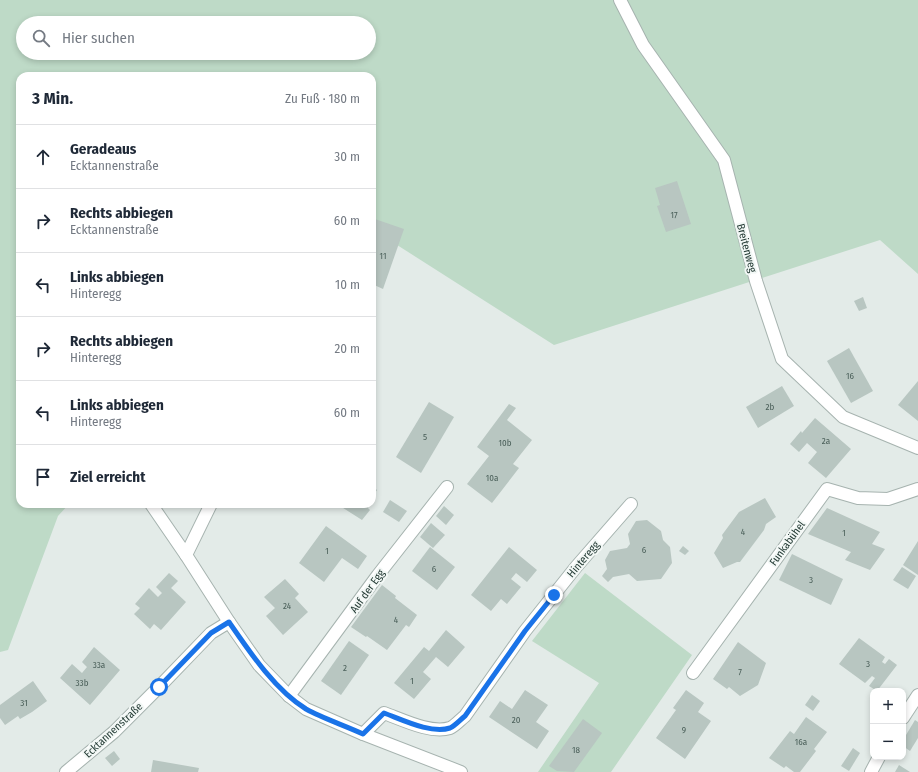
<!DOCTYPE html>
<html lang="de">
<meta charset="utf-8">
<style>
body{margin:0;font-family:"Fira Sans Condensed",sans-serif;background:#f6f6f7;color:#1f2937}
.controls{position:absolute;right:12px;bottom:12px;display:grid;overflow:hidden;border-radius:8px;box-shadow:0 2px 6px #0003}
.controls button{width:36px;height:36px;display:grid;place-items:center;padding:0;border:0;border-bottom:1px solid #e0e1e3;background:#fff;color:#1f2937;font:20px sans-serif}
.stop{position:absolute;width:12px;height:12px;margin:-9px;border:3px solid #1a73e8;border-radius:50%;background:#fff}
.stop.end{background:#1a73e8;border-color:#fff;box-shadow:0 1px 4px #0008}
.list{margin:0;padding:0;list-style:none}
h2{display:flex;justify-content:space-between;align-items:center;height:52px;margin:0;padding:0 16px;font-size:17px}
h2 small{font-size:13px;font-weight:400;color:#747a83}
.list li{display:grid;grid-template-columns:26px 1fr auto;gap:12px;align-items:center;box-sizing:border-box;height:64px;padding:0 16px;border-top:1px solid #e0e1e3}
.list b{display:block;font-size:15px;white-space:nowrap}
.list p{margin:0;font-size:13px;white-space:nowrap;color:#747a83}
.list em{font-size:13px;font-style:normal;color:#747a83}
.icon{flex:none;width:22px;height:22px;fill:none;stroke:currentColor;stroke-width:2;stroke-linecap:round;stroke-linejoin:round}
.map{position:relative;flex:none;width:918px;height:772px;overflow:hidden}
.search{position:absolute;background:#fff;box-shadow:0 2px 6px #0003;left:16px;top:16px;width:360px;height:44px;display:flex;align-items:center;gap:10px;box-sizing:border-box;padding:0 14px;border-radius:22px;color:#747a83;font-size:15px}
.panel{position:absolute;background:#fff;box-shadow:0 2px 6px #0003;left:16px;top:72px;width:360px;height:436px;border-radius:12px}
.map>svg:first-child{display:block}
</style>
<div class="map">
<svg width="918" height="772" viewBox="0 0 918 772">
<rect width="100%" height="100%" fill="#e3ebe8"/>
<!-- green -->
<g fill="#bedac7" fill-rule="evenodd">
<path d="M0,0H918V274L880,240L554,345L372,229V76H20V504H69L58,516L8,650L0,652ZM23,23H369V53H23Z"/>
<polygon points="585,573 692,655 611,772 538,772 599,683 532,641"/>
</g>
<!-- building -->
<g fill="#b8c6c1">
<polygon points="677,181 691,224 666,232 657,206 660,205 655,188"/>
<polygon points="372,218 404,229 383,289 372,284"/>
<polygon points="863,297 867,308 859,311 854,301"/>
<polygon points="849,348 873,391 851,403 827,361"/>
<polygon points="918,381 918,421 898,405"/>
<polygon points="782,386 794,406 758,428 746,407"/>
<polygon points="429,402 454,417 421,473 396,457"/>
<polygon points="509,404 516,408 507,420 532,440 513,464 519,468 492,503 467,484 489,456 477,447"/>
<polygon points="815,418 851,449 826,478 808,463 817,452 807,443 799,452 790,444 801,431 802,433"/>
<polygon points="372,486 377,490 373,496 375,497 372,502"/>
<polygon points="765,498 776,517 766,524 764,530 740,562 737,562 723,568 714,553 723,538 722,535 739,512"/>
<polygon points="390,500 407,511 399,522 383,512"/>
<polygon points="341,504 370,504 368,508 370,510 362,520 340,506"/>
<polygon points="444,506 454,515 446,525 436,516"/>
<polygon points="827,508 880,532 872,544 885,549 870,570 845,560 851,552 808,534"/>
<polygon points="647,520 661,531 663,540 670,547 672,563 661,579 637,581 629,574 613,577 608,582 602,576 607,569 605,560 610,551 627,548 630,544 628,534 636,521"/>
<polygon points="431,523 445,535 433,548 420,537"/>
<polygon points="326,526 367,556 358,569 342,558 324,582 299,563"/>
<polygon points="918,541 918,575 903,565"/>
<polygon points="683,546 689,551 685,555 679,551"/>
<polygon points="430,547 455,567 437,590 412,571"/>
<polygon points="509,547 537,570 527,582 516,573 511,579 521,587 507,604 501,599 491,611 471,595"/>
<polygon points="792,554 843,579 831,605 779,580"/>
<polygon points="902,567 916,576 908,589 893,580"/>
<polygon points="169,573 178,581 171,588 186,602 161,630 154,624 150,629 134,614 140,608 135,604 149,588 158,597 162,593 156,587"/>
<polygon points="285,579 299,594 295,598 308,612 283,635 266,616 275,608 264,597"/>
<polygon points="382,585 396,596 395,598 417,615 409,627 406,625 387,650 367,636 366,637 351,627"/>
<polygon points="446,630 465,647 448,667 436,657 423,672 431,679 414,699 394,683 424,647 429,651"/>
<polygon points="859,638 885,657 882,662 885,664 889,659 897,665 877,691 869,686 875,678 872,676 865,683 839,664"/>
<polygon points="349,641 369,655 341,695 321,681"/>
<polygon points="738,642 766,663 758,685 740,696 729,687 727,689 713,679"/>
<polygon points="94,647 120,670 90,705 60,678 72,664 82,673 87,667 82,662"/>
<polygon points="33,681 47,701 32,712 20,719 18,716 5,725 0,718 0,705"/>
<polygon points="525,690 548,705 536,722 549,731 537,749 489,717 500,701 512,709"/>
<polygon points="686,690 704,703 698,712 711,721 685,759 656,738 676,710 673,708"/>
<polygon points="812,695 820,701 813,711 805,705"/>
<polygon points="806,717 827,732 814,749 816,751 800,772 794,772 786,766 784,768 769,758 790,731 794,734"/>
<polygon points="583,719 602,733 574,772 557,771 549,766"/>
<polygon points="915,720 918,722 918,738 910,751 903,746 903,740"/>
<polygon points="853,748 860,753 849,771 841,766"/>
<polygon points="114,751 120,759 112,766 105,758"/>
<polygon points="153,760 199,768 198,772 151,772"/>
<polygon points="899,765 910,772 895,772"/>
</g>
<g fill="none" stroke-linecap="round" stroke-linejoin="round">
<!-- minor casing -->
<g stroke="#a6b3af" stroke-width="14">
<g id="minor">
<polyline points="620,0 643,45 724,160 756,281 782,359 843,417 918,448"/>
<polyline points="151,504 186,555 229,622 259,665 289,696 306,709 363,734 461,772"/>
<polyline points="186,555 211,504"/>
<polyline points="693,673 827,489 858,498 888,499 918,489"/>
<polyline points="289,696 378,575 447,487"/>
<polyline points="903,718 918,695"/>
<path d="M363,734L384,713C403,720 431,734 450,728C455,726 460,720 465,716L525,631L576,567L631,504"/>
<polyline points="66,772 114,732 159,687 211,633 229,622"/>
<polyline points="871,772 879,757"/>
</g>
</g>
<!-- minor -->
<use href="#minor" stroke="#fff" stroke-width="12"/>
</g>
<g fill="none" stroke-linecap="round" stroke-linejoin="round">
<!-- route -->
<path stroke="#1a73e8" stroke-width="5" d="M159,687L211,633L229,622C249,651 275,690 306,709C322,718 346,726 363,734L384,713C403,720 431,734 450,728C455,726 460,720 465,716L525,631L554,595"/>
</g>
<g text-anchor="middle" stroke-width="4" stroke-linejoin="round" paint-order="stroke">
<!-- number labels -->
<g font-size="9" fill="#495e58">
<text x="674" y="218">17</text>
<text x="383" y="259">11</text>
<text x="850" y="379">16</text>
<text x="770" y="410">2b</text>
<text x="425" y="440">5</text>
<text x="826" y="444">2a</text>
<text x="505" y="446">10b</text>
<text x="492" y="481">10a</text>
<text x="743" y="535">4</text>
<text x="844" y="536">1</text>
<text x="644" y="553">6</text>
<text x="327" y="554">1</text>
<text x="434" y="572">6</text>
<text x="811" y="583">3</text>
<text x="287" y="609">24</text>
<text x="396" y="623">4</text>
<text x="868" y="667">3</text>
<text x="99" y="668">33a</text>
<text x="345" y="671">2</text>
<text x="740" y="675">7</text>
<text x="412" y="684">1</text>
<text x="82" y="686">33b</text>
<text x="24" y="706">31</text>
<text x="516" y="723">20</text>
<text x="684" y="733">9</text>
<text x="801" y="745">16a</text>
<text x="576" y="753">18</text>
</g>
<!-- street labels -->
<g font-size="11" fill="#243b35" stroke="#f3f8f6">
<text transform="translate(747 248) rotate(75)" y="4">Breitenweg</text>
<text transform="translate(787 543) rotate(-54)" y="4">Funkabühel</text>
<text transform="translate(583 559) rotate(-50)" y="4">Hinteregg</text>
<text transform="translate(367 591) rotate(-54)" y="4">Auf der Egg</text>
<text transform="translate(113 730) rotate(-43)" y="4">Ecktannenstraße</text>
</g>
</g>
</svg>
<div class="controls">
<button>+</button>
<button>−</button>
</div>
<div class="stop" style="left:159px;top:687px"></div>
<div class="stop end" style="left:554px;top:595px"></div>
<div class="search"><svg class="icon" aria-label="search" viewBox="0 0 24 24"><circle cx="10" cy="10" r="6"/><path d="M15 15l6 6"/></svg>Hier suchen</div>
<section class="panel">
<h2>3 Min.<small>Zu Fuß · 180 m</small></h2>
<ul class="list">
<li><svg class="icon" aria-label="ahead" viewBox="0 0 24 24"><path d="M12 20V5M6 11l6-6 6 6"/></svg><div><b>Geradeaus</b><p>Ecktannenstraße</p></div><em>30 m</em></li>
<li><svg class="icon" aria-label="right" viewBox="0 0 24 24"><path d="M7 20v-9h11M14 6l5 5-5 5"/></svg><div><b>Rechts abbiegen</b><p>Ecktannenstraße</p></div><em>60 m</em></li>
<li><svg class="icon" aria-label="left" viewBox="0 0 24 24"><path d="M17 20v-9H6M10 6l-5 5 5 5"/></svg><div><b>Links abbiegen</b><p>Hinteregg</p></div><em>10 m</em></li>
<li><svg class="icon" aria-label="right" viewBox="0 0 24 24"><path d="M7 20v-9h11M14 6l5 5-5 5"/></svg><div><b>Rechts abbiegen</b><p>Hinteregg</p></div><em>20 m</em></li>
<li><svg class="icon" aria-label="left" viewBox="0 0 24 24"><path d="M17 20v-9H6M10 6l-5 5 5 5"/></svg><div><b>Links abbiegen</b><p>Hinteregg</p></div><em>60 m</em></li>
<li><svg class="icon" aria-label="arrive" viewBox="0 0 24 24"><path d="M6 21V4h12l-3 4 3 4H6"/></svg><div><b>Ziel erreicht</b></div></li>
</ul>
</section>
</div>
